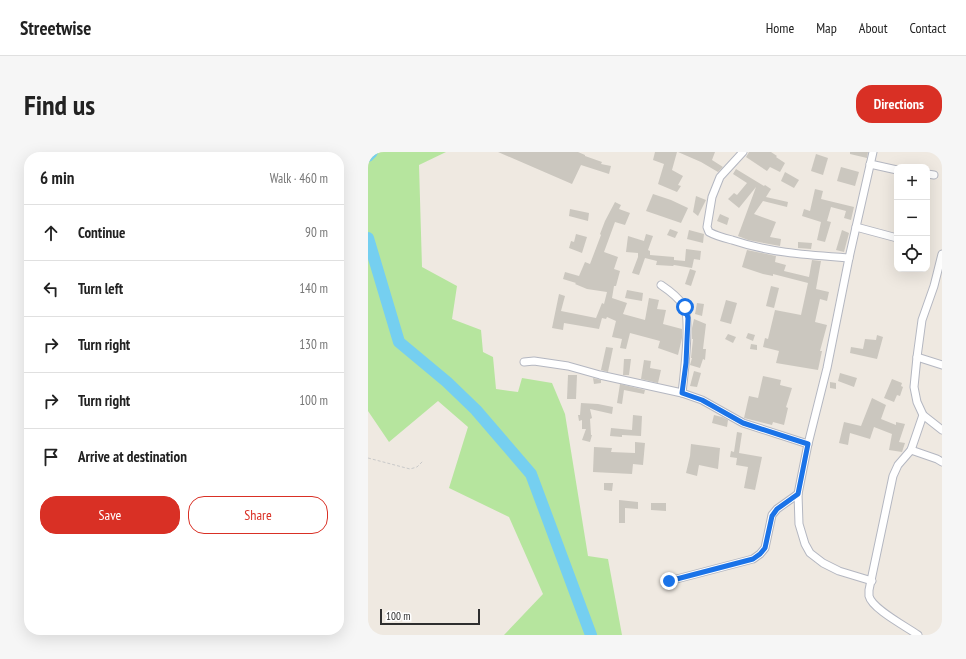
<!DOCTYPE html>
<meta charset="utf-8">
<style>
body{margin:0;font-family:"PT Sans Narrow",sans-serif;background:#f6f6f6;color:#222}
.controls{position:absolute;right:12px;top:12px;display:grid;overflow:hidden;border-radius:8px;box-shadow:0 4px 16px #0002}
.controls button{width:36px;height:36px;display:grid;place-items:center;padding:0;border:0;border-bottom:1px solid #e0e0e0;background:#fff;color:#222;font:20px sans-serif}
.scale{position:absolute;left:12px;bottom:10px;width:100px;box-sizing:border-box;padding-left:4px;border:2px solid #2e2e2e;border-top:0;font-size:11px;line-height:14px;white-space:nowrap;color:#2e2e2e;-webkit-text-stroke:3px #fff;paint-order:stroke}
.stop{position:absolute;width:12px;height:12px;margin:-9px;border:3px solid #1a73e8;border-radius:50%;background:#fff}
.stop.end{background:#1a73e8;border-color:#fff;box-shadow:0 1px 4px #0008}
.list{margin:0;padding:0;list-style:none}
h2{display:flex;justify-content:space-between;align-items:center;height:52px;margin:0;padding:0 16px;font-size:17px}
h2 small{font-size:13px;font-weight:400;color:#767676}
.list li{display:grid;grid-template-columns:26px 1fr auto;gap:12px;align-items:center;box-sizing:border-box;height:56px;padding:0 16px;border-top:1px solid #e0e0e0}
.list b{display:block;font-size:15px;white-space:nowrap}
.list em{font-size:13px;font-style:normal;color:#767676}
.actions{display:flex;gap:8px;padding:12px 16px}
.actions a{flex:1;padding:9px 0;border:1px solid #d93025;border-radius:16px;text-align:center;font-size:14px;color:#d93025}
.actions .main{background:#d93025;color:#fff}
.icon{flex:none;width:22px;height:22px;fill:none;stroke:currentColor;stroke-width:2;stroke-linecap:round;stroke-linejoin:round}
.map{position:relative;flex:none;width:574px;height:483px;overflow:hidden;border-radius:16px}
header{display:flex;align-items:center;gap:24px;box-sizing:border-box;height:56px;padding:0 20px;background:#fff;border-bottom:1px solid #e0e0e0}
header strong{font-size:19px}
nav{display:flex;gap:22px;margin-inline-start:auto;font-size:14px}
.intro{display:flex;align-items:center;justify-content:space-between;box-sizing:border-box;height:96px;padding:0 24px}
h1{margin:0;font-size:28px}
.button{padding:10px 18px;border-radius:16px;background:#d93025;color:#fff;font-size:14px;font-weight:700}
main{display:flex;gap:24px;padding:0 24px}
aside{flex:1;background:#fff;border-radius:16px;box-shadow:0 4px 16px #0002}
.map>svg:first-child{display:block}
</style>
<header>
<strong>Streetwise</strong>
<nav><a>Home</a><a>Map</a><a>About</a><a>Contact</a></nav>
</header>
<div class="intro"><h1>Find us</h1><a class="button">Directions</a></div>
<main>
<aside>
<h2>6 min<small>Walk · 460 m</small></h2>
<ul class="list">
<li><svg class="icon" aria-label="ahead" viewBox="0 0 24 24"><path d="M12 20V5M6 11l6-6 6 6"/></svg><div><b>Continue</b></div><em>90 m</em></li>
<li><svg class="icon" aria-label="left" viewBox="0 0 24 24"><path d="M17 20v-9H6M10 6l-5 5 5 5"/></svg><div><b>Turn left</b></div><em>140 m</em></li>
<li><svg class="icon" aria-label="right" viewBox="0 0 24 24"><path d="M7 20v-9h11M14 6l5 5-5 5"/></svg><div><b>Turn right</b></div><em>130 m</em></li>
<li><svg class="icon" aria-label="right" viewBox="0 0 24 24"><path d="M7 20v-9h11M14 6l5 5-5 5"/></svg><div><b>Turn right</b></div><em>100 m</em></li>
<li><svg class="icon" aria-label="arrive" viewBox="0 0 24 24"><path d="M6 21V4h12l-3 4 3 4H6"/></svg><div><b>Arrive at destination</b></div></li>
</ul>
<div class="actions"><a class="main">Save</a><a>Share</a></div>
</aside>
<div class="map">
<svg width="574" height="483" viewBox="0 0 574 483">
<rect width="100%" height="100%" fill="#efe9e1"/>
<!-- green -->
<polygon fill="#b6e59e" points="0,0 78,0 51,13 54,115 89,134 84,167 113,178 115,200 125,205 128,237 150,240 154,226 184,231 197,262 220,404 240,407 254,483 136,483 175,442 141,365 81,336 100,275 70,249 21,290 0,259"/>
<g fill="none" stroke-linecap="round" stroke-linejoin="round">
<!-- river -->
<g stroke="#75cff0" stroke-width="12">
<polyline points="0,4 4,0"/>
<polyline points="0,86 31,190 79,230 108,258 163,322 223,483"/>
</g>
</g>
<!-- building -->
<g fill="#cbc7bf">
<polygon points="130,0 210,0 217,3 217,4 234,10 233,12 243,14 241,22 213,13 204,32"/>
<polygon points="287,0 309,0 304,18 315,24 310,33 313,34 309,40 290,32 296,12 285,8"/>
<polygon points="310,0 347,0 344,8 355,15 350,20 333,10"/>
<polygon points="381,0 403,0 409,4 408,5 417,11 412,20 402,15 399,19 378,5"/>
<polygon points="482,0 500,0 499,6 482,2"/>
<polygon points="448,2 460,6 455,23 443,19"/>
<polygon points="473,15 491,20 487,34 469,29"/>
<polygon points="368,17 396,34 397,33 403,37 398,45 420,50 419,55 395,49 386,62 408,70 402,85 413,87 412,94 380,88 370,84 388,35 371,56 360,47 366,41 369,43 379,31 365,22"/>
<polygon points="417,20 431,28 426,36 413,29"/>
<polygon points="447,37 455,39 453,47 486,55 483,68 476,66 478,59 463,55 459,69 463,70 457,90 449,88 453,70 434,64 436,57 442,59"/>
<polygon points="285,42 303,48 320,56 313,71 278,59"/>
<polygon points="328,44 338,48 330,64 325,60"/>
<polygon points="247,50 253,53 251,57 262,61 257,73 247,70 236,100 250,105 246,117 252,119 248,134 246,134 244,146 259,151 255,162 277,168 281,146 291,148 289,157 298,158 295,172 314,177 314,186 310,203 290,196 292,189 262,181 258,197 252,196 254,187 244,185 248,169 239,165 238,167 234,166 231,177 196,171 195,178 184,176 191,142 197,144 193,159 228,166 234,151 236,152 239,140 219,137 207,132 208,131 195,127 197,120 211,124 217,110 222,112 233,83 232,82 237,69"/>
<polygon points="202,57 221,61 220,69 201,64"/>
<polygon points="352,62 361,66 359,73 349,69"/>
<polygon points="302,77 310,80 307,86 299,83"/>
<polygon points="321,78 336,82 335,91 319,87"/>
<polygon points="474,78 481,81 476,100 468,98"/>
<polygon points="208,82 219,85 214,101 201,96 203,89 206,90"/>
<polygon points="278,82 285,84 280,98 282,99 282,103 306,105 306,108 317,109 318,97 333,99 332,108 326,107 324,116 306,113 305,114 288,113 289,109 277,106 271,123 264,121 270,105 270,101 258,100 260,84 276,89"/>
<polygon points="430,90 444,91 443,97 430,96"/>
<polygon points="379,98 408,104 407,110 418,113 416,119 441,125 444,108 453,109 448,137 461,140 459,149 452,147 447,170 459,173 452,199 454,199 450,218 408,211 411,199 395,195 397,186 400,187 407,158 433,163 440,131 405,122 405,124 395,122 374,115"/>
<polygon points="322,117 328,119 323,134 317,132"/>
<polygon points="403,134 411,136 406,156 398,154"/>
<polygon points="259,138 275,141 274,149 257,146"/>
<polygon points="358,148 369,151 363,172 352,169"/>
<polygon points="329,151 336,152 334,164 327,162"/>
<polygon points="326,167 338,172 335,197 338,197 337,208 335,207 332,216 322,213 324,206 323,206 325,187 324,187 324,176"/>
<polygon points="380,181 387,183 385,189 378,186"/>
<polygon points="360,182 368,185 365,191 357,187"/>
<polygon points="509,183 515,185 509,207 482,201 483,195 495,197 497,187 508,188"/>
<polygon points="383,192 389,193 389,198 382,197"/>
<polygon points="238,195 245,196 240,220 233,218"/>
<polygon points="256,207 263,207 261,223 255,223"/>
<polygon points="276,208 283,209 282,216 293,218 290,231 273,227"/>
<polygon points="326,219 333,221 329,235 322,234"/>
<polygon points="472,221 489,226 486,235 470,229"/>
<polygon points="200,223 209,223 208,247 199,247"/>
<polygon points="395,224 413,228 412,233 424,236 418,255 420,256 416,273 405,270 404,273 376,266 381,244 390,246"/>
<polygon points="225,226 233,228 233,231 226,232"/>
<polygon points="524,227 534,231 533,234 535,235 532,244 529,243 526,250 516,246"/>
<polygon points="462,230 468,231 468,237 462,236"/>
<polygon points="252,232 277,238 276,242 256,238 254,252 249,251"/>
<polygon points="504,246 518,253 513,267 528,273 528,270 537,272 531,290 537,291 534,300 521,298 524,282 506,275 502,287 482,281 480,293 471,291 476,270 493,274"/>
<polygon points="213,251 230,252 245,255 244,262 222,257 224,266 222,267 223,283 224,283 222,290 214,288 218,277 214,277 214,268 211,269 210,263 212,263"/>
<polygon points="265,263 274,264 273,284 254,283 254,285 242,284 243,276 264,278"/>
<polygon points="346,263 354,265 360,268 359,275 344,271"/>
<polygon points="369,280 374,281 371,301 394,305 387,338 376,336 380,315 368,313 369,306 362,305 363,299 366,300"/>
<polygon points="267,290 277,291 275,313 265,312 264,322 225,320 226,295 244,296 243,300 267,301"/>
<polygon points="323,292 352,296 350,317 331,313 329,324 318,321 322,304"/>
<polygon points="236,331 245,331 244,339 236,338"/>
<polygon points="251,348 270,350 270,357 257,356 257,371 251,371"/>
<polygon points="283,351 298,351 298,359 283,358"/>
</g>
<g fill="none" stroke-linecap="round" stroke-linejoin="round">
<!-- minor casing -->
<g stroke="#b4b7c1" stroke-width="9">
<g id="minor">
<path d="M375,0L352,25L344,45L339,75L341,80C348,84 356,86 364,88C402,101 441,103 481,106"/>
<polyline points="502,12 529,18"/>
<polyline points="559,22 566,23"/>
<polyline points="488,75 529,86"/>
<polyline points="574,102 566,134 554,168 549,205 546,235 549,250 555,263 574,278"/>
<path d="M293,133C302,139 310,145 316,154C323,167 316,224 314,241"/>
<polyline points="549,205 574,213"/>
<polyline points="156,210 166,209 200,214 232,223 314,241 334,248 375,271 440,292"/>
<polyline points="543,298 569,307 574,310"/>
<polyline points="301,429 385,407 392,402 397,396 404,363 409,357 430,342"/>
<polyline points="504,429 471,419 455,411 442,401 437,392 431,372 430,342 440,292 459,216 481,106 505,0"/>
<path d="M550,483C539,475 504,457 501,444C501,442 501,440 501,438L525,324L530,313L543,298L555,263"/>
</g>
</g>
<!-- path -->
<polyline stroke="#c9c9c9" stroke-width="1" stroke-dasharray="3 2" stroke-linecap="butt" points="0,306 42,317 49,315 55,309"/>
<!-- minor -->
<use href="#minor" stroke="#fff" stroke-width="7"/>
</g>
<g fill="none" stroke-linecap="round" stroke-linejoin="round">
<!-- route -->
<polyline stroke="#1a73e8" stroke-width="5" points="301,429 385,407 392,402 397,396 404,364 409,357 430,342 440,292 375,271 334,248 314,241 318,211 320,166 317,155"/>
</g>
</svg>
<div class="controls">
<button>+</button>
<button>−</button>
<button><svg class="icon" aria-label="locate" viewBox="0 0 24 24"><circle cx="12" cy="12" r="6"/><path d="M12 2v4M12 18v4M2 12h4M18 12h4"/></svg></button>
</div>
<div class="scale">100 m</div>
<div class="stop" style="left:317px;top:155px"></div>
<div class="stop end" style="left:301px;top:429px"></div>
</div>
</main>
